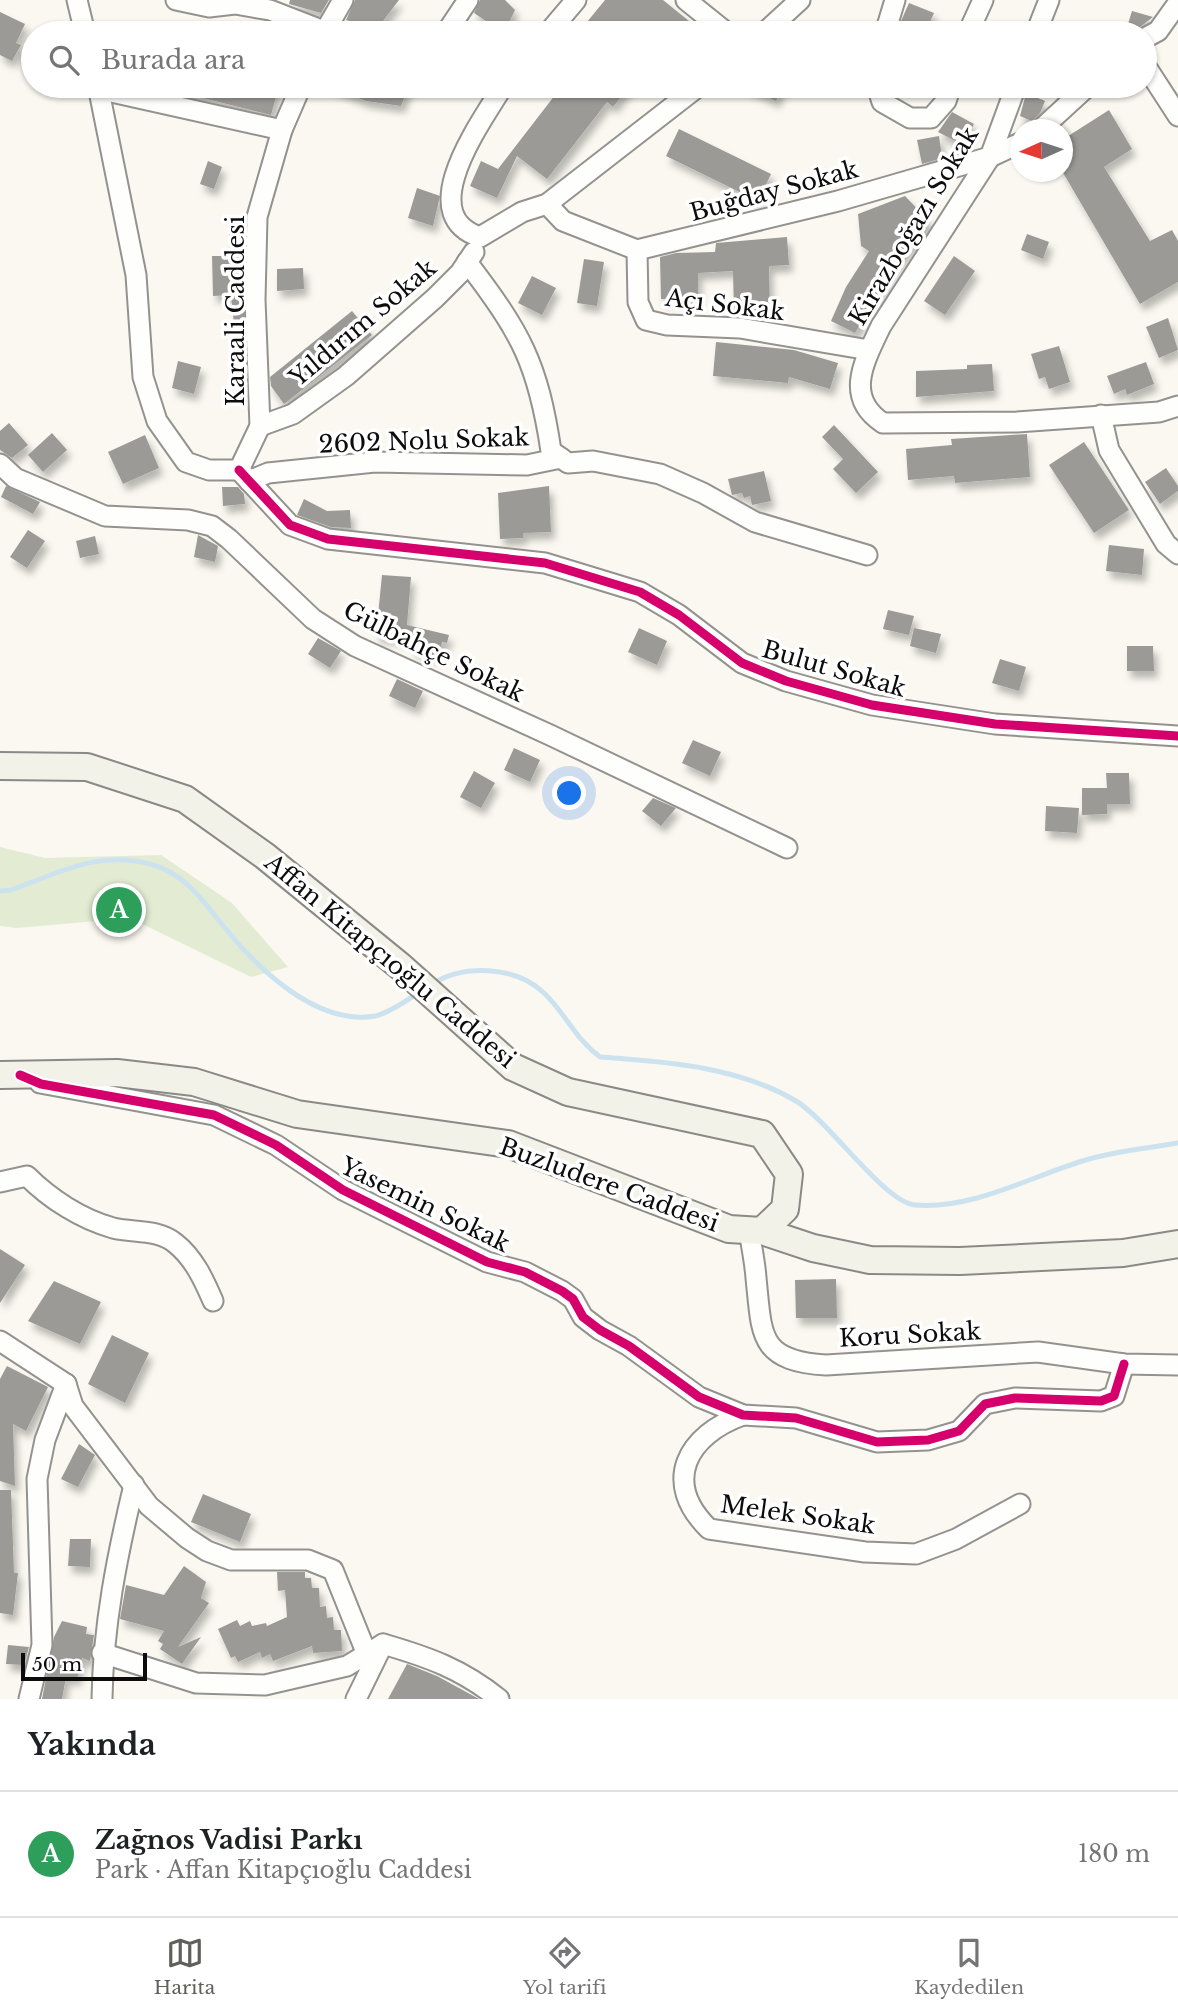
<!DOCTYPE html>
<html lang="tr">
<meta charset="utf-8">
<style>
body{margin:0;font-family:"Libre Baskerville",serif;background:#f6f6f6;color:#202124}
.compass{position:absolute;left:1010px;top:119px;width:63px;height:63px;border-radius:50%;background:#fff;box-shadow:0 2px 5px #0004;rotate:267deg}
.scale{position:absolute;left:21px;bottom:18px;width:126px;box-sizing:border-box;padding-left:7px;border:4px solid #0c0c0c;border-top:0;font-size:19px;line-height:24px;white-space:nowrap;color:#0c0c0c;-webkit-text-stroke:5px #fff;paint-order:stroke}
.you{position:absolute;left:570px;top:794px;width:24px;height:24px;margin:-18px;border:5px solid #fff;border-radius:50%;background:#1a73e8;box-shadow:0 0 0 10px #1a73e833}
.badge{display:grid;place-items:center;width:46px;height:46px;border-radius:50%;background:#5f5f5c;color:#fff;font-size:23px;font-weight:700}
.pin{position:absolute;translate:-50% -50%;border:4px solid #fff;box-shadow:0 2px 7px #0006}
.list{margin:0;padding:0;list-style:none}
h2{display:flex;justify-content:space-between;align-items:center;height:91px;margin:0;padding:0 28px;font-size:30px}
h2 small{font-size:23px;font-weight:400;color:#757577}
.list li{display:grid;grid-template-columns:46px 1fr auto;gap:21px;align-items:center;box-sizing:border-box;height:126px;padding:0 28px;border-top:2px solid #e0e0e0}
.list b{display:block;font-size:26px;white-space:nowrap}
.list p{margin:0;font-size:23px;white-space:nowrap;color:#757577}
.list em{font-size:23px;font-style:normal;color:#757577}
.icon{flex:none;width:38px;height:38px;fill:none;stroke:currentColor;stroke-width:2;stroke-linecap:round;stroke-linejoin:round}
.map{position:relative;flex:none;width:1178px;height:1699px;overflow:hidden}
.search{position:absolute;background:#fff;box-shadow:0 2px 5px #0004;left:21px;right:21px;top:21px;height:77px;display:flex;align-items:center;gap:18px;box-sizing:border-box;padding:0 24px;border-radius:38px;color:#757577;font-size:26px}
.sheet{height:217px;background:#fff}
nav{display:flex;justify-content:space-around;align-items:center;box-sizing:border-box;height:98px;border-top:2px solid #e0e0e0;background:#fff;font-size:19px;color:#757577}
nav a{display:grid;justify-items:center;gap:4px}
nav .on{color:#5f5f5c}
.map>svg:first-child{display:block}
</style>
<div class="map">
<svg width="1178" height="1699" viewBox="0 0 1178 1699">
<defs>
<filter id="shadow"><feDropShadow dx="4" dy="7" stdDeviation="3.5" flood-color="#0004"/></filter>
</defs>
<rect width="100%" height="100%" fill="#faf8f0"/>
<!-- green -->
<polygon fill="#e3ecd3" points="0,847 45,858 161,855 232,903 288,967 251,977 130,918 17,928 0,926"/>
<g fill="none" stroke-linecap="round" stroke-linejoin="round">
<!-- stream -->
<g stroke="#cce3ef" stroke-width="5">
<path d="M0,891L11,890C59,873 98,850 150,864C185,873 203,901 225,928C258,969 317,1026 375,1016C389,1013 406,1001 418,993"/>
<path d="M432,984C464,964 515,966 543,992C565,1012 574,1038 600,1057C667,1062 737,1066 796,1101C828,1120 885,1203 915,1205C974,1210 1033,1175 1089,1159C1117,1151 1149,1148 1178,1143"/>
</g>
</g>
<!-- building -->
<g fill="#9c9a96" filter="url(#shadow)">
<polygon points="290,0 329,0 321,13 289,4"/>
<polygon points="355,0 399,0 377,29 346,20"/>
<polygon points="480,0 505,0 515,10 504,33 474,13"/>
<polygon points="605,0 663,0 689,21 679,33 578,33"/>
<polygon points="909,3 934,13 926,31 901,21"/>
<polygon points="1132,11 1153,17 1136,30 1127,27"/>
<polygon points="0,12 25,24 16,43 21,45 12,61 0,55"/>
<polygon points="180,86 279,86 271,115 179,92"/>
<polygon points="328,86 409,86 401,106 366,101"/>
<polygon points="562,86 630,86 613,107 607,102 547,179 517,156 497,198 470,186 481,161 498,169"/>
<polygon points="743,86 783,86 776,101"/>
<polygon points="1026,93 1045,101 1040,113 1032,121 1020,116"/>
<polygon points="1109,110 1132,149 1104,167 1150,241 1172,230 1178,241 1178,282 1140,304 1062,171 1062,140"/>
<polygon points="952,112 974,124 963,145 938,132"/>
<polygon points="679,129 771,174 758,201 666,156"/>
<polygon points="939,136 942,158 922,164 917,140"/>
<polygon points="208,161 222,167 214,189 200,184"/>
<polygon points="417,188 440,196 433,226 408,218"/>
<polygon points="905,196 930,222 894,268 855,333 831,321 846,287 869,251 861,246 858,214"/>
<polygon points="244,230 244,334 235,335 231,295 213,296 212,256 230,256 229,231"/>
<polygon points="1027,234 1049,242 1043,259 1021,250"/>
<polygon points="787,237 789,265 769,266 770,311 734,312 733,271 698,273 698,298 661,299 660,257 676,253 715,252 716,243"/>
<polygon points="954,256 975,271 945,315 924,301"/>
<polygon points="584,259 604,262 597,306 577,303"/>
<polygon points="303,268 304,289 277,291 277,269"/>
<polygon points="532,276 556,288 542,315 518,303"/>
<polygon points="352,311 372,335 284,404 271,386 270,377"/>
<polygon points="1168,318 1178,350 1159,358 1146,327"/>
<polygon points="716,342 794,350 838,363 830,389 789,377 788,383 713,376"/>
<polygon points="1059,346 1070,382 1049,389 1045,377 1039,379 1031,354"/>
<polygon points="178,361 201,367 194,394 172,388"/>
<polygon points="1146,362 1154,384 1127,395 1125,389 1114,394 1107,376"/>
<polygon points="992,364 994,391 916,397 916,371 967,369 967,365"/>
<polygon points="9,423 28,445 12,458 0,450 0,431"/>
<polygon points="834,425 878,472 856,493 833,469 843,459 822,437"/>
<polygon points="52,433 67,450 43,472 28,455"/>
<polygon points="1027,434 1030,477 955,483 954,476 908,480 906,449 952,445 951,439"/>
<polygon points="145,435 159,468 123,484 108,452"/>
<polygon points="1084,442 1129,510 1094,533 1049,465"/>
<polygon points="1166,468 1178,486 1178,491 1160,504 1145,482"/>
<polygon points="764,471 771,501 752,505 750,496 744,498 742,493 732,495 728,479"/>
<polygon points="6,486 40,502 33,514 1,497"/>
<polygon points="549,486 551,532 523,533 523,538 500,539 498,493"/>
<polygon points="222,487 238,487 244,494 245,504 223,506"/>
<polygon points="304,499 327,511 350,510 351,528 331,527 297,515"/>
<polygon points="28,530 45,541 27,568 10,557"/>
<polygon points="198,535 218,546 215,562 194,557"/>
<polygon points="95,536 99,554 80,558 76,541"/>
<polygon points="1109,545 1144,549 1142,575 1106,571"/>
<polygon points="382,575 411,577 407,625 449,635 447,643 442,642 439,657 411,650 414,640 376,636"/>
<polygon points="888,610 914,616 909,635 883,629"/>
<polygon points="639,628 667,641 657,665 628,652"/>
<polygon points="914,628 941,634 936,653 910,646"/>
<polygon points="318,638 341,651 330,668 308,654"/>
<polygon points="1127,646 1153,646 1154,671 1127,671"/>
<polygon points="1000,659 1026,667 1019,691 992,683"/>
<polygon points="397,679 423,691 415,708 389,696"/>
<polygon points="693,740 721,752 710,776 682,763"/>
<polygon points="514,748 540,760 530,782 504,770"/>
<polygon points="474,771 495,783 481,808 460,797"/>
<polygon points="1106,773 1129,773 1130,804 1107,804 1107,814 1082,815 1082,788 1107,788"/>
<polygon points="653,798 676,808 661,826 642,811"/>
<polygon points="1046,806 1079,808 1077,833 1045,831"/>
<polygon points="0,1249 25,1265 0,1303"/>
<polygon points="836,1279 837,1318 796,1318 795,1280"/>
<polygon points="54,1281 101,1302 80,1344 28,1321"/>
<polygon points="112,1335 149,1353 125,1403 88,1384"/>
<polygon points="7,1366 48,1387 26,1431 13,1424 15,1486 0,1481 0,1379"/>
<polygon points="79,1444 95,1455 78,1487 61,1479"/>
<polygon points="0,1490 11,1490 14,1573 18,1573 13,1615 0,1613"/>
<polygon points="203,1494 251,1514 240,1542 191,1522"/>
<polygon points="70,1539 91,1539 90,1567 68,1566"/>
<polygon points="184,1566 206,1582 201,1598 209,1603 178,1647 201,1637 182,1664 160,1649 163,1644 158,1641 164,1631 120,1619 126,1585 164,1595"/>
<polygon points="277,1572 305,1572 305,1578 311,1578 312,1588 319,1588 320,1607 326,1606 327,1618 333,1617 334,1630 341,1630 342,1651 313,1653 312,1646 273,1661 270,1654 262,1658 260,1652 238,1662 235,1656 231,1658 218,1629 237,1620 240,1626 250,1621 252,1626 266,1623 267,1626 287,1617 285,1590 278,1591"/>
<polygon points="62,1621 87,1627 86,1634 94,1635 90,1661 82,1658 77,1679 66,1677 62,1699 42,1699 54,1637"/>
<polygon points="8,1645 29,1647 24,1665 6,1664"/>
<polygon points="407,1664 437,1676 479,1699 388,1699"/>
</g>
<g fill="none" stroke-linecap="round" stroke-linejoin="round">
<!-- street casing -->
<g stroke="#93928f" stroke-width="23">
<g id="street">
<polyline points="77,0 85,33"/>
<polyline points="176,0 209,7 235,4 270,10 324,31"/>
<polyline points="686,0 727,33"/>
<polyline points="324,33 343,0"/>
<polyline points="446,33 468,0"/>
<polyline points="548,33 576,0"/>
<polyline points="764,33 800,0"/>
<polyline points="885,33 895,0"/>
<polyline points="968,33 983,0"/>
<polyline points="1036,33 1049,0"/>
<polyline points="1145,38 1158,31 1178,3"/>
<polyline points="1145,65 1178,116"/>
<polyline points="98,86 136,275 143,377 157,421 186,462 209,470 239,470 260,426 255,300 257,217 282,130 301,86"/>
<path d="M503,86C482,121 412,215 480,237L522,212L547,204L699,86"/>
<polyline points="877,86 882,102 910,118 931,118 946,101 951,86"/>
<path d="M1016,86L990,157L881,326C865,360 843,397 883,423L1017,422L1159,412L1178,406"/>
<polyline points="98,89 282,130"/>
<polyline points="1040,130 1088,86"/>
<polyline points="547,204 563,221 637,250 838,201 990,157 1020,143"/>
<polyline points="637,250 638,302 646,320 667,325 740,328 869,350"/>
<path d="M467,262C521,333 538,363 551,451L568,463L593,461L660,474L703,493L755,522L867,555"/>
<polyline points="1101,415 1109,450 1166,544 1178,554"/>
<polyline points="260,426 293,414 346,376 435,298 460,273 474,252"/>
<polyline points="0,464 15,478 105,516 188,520 212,526 229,539 313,619 355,646 550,735 787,848"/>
<polyline points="239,470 290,525 328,539 545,563 640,592 679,615 742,663 786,681 872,705 995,724 1178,736"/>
<polyline points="249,481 268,473 375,462 527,465 561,458"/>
<polyline points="40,1083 214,1115 276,1145 343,1190 487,1262 525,1272 562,1291 573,1299 583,1317 600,1330 629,1346 699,1397 743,1415 796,1418 877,1442 928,1440 959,1431 985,1404 1015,1398 1101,1401 1114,1396 1124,1364"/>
<path d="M0,1182L27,1176C50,1199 81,1219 113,1228C134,1233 158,1229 175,1243C194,1258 204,1280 213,1301"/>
<path d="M749,1229C751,1245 755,1262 756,1278C762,1335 758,1361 826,1365L1038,1352L1124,1364L1178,1365"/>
<polyline points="0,1341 66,1384"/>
<polyline points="66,1384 73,1406 149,1506 187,1538 207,1551 231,1560 308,1560 333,1570 366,1652"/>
<path d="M743,1415C687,1435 661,1482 709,1529L865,1552L916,1554L956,1539L1020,1504"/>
<polyline points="102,1653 196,1683 265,1685 347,1666 383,1644"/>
<polyline points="29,1699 42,1645 37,1479 45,1440 66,1384"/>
<path d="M102,1699C103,1626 117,1556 134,1485"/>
<path d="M356,1699L383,1644C428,1657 462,1669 499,1699"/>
</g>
</g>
<!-- secondary casing -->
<g stroke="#8a8985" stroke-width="30">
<g id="secondary">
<polyline points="0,766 87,767 185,799 265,856 400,966 513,1067 568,1092 762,1134 789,1174 785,1209 762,1231"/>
<polyline points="0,1075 117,1073 194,1082 297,1114 508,1144 729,1229 762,1231 813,1248 870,1260 960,1261 1123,1253 1178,1244"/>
</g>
</g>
<!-- street -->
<use href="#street" stroke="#fefefd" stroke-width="19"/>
<!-- secondary -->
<use href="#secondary" stroke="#f3f2e9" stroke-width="26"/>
<!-- cycleway casing -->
<g stroke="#fff" stroke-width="13">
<g id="cycleway">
<polyline points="239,470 290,525 328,539 545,563 640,592 679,615 742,663 786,681 872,705 995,724 1178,736"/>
<polyline points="20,1075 41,1084 214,1115 276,1145 343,1190 487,1262 525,1272 562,1291 573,1299 583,1317 600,1330 629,1346 699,1397 743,1415 796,1418 877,1442 928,1440 959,1431 985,1404 1015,1398 1101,1401 1114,1396 1124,1364"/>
</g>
</g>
<!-- cycleway -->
<use href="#cycleway" stroke="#d6006c" stroke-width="9"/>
</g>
<g text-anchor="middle" stroke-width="7" stroke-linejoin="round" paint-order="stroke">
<!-- street labels -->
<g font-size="24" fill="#0c0c0c" stroke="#fff">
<text transform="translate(774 191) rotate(-15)" y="8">Buğday Sokak</text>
<text transform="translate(914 226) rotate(-59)" y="8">Kirazboğazı Sokak</text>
<text transform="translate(725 305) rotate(7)" y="8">Açı Sokak</text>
<text transform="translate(236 311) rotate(-90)" y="8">Karaali Caddesi</text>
<text transform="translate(363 323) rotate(-40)" y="8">Yıldırım Sokak</text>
<text transform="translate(424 441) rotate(-2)" y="8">2602 Nolu Sokak</text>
<text transform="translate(434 652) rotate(26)" y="8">Gülbahçe Sokak</text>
<text transform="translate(834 669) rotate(16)" y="8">Bulut Sokak</text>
<text transform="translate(390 961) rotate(40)" y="8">Affan Kitapçıoğlu Caddesi</text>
<text transform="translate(609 1185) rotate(20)" y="8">Buzludere Caddesi</text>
<text transform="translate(425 1205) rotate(26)" y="8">Yasemin Sokak</text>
<text transform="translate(910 1335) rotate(-3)" y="8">Koru Sokak</text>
<text transform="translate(798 1515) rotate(8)" y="8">Melek Sokak</text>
</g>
</g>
</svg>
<svg class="compass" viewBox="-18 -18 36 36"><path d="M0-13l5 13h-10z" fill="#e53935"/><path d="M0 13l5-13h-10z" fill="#757577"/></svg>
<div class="scale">50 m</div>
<div class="you"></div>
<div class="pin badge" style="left:119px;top:910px;background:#2e9e5b">A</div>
<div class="search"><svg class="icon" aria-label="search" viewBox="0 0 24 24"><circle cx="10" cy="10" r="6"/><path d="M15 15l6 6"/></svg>Burada ara</div>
</div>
<section class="sheet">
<h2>Yakında<small></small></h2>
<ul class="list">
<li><span class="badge" style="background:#2e9e5b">A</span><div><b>Zağnos Vadisi Parkı</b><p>Park · Affan Kitapçıoğlu Caddesi</p></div><em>180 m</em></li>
</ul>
</section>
<nav>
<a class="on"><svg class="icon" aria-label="map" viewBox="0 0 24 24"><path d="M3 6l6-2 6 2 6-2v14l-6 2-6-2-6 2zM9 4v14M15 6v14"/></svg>Harita</a>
<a><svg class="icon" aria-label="directions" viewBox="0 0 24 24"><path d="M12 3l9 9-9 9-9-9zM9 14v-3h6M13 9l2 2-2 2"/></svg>Yol tarifi</a>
<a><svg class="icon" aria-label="saved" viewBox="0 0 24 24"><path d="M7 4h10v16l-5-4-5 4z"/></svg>Kaydedilen</a>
</nav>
